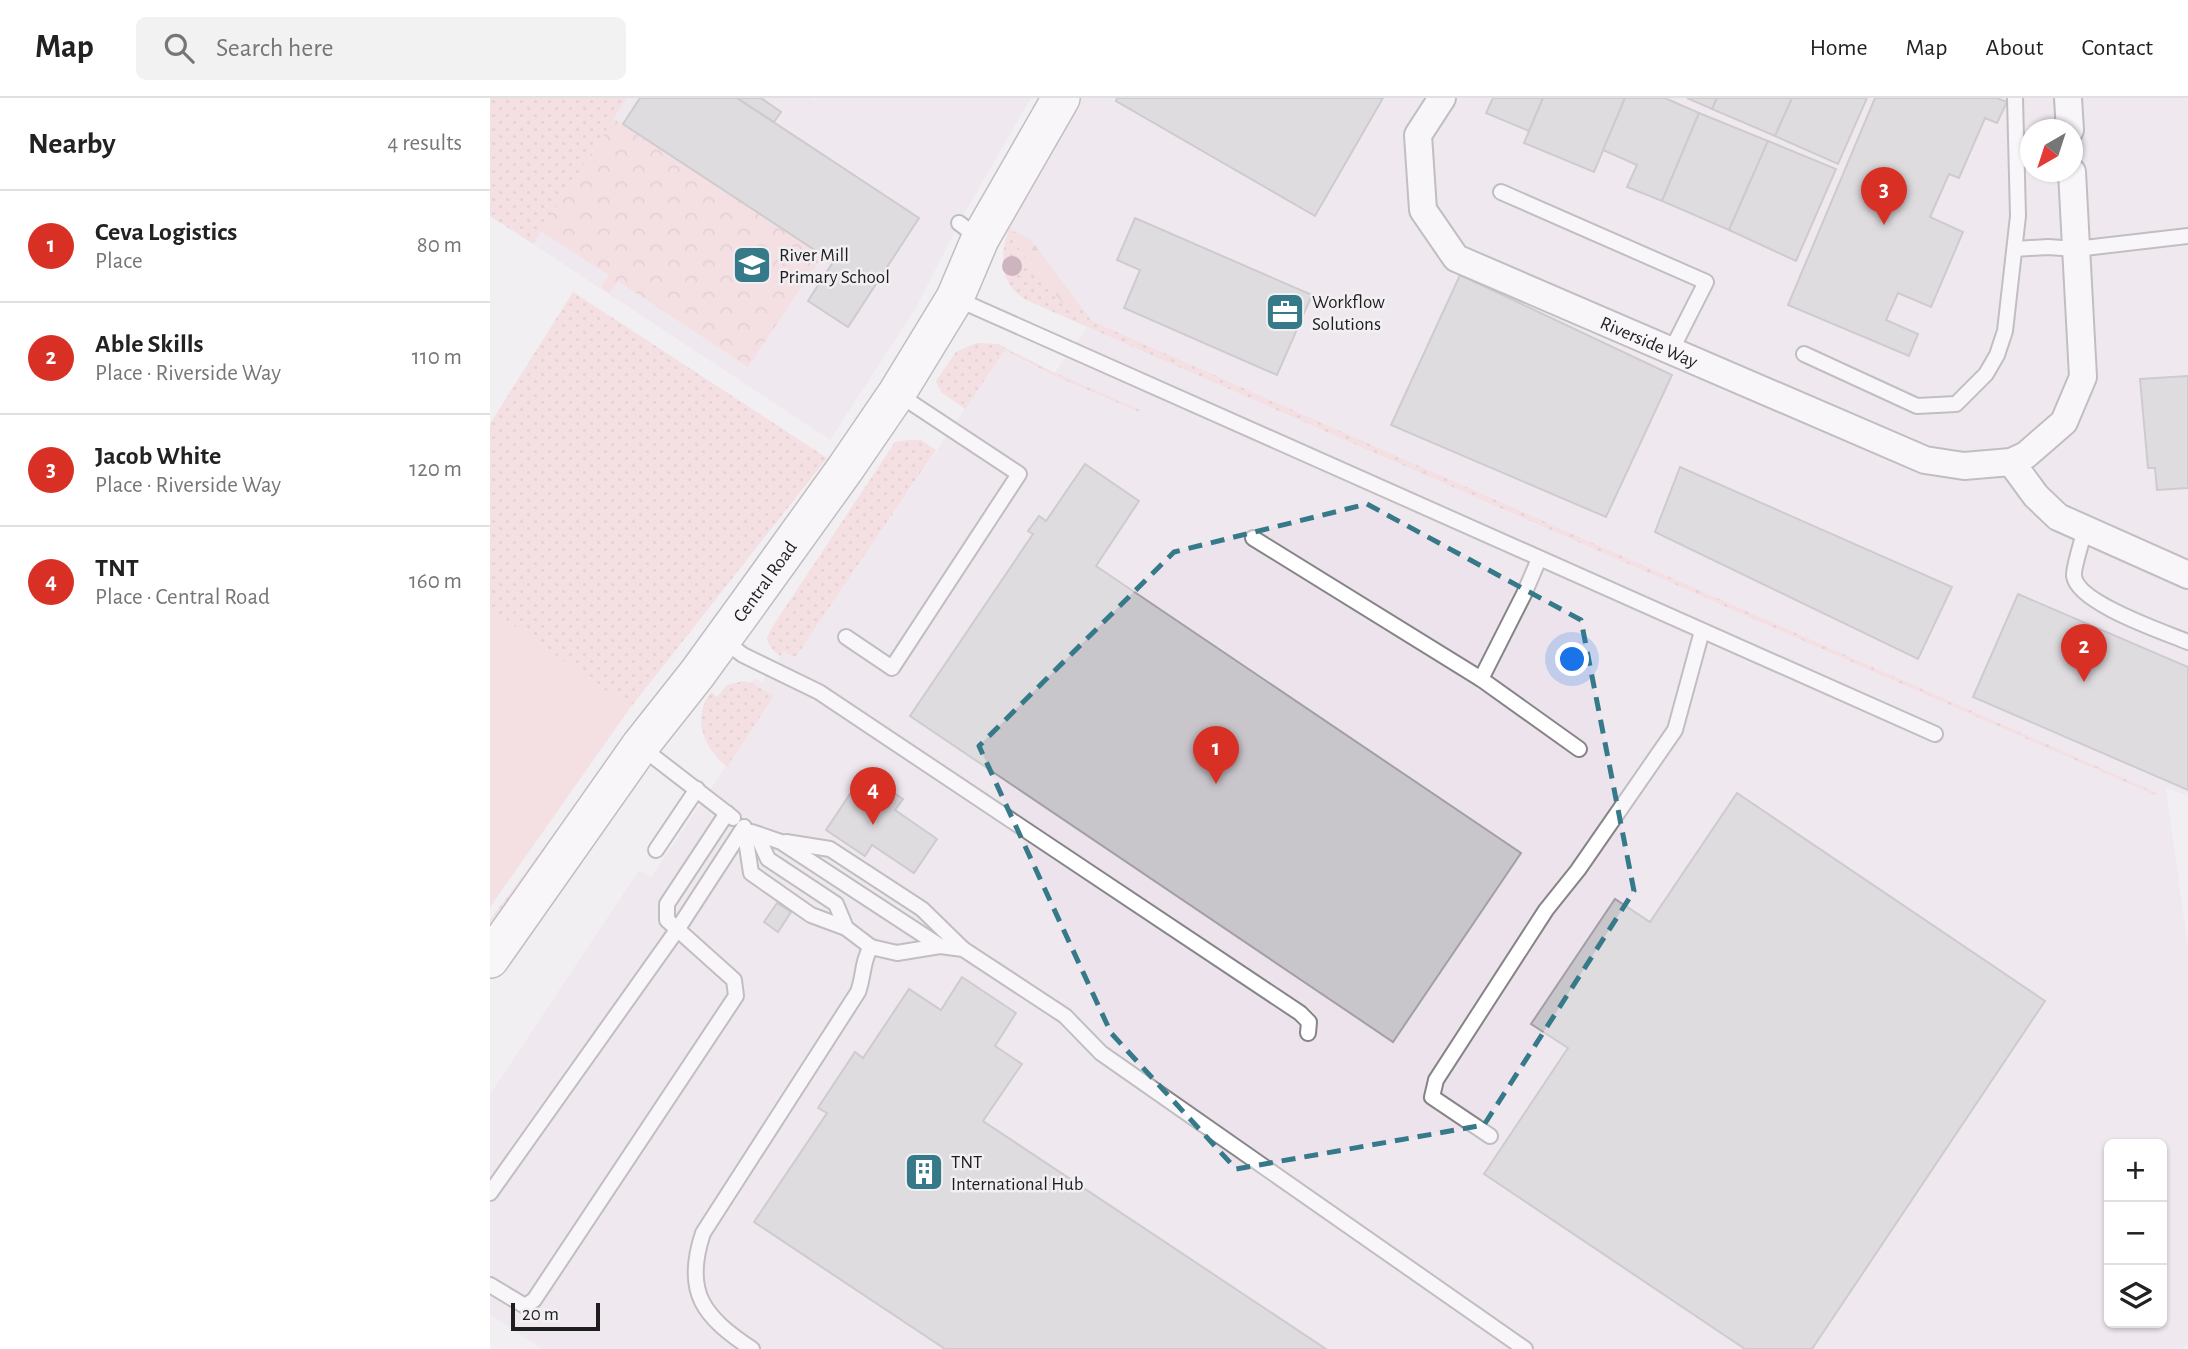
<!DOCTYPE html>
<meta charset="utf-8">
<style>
body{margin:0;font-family:"Alegreya Sans",sans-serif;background:#f2f2f2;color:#222}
.controls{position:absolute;right:21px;bottom:21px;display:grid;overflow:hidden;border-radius:10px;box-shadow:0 2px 5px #0004}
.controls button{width:63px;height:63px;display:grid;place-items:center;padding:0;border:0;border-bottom:2px solid #e0e0e0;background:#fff;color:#222;font:35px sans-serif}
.compass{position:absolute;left:1530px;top:21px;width:63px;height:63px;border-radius:50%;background:#fff;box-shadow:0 2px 5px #0004;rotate:219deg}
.scale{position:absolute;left:21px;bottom:18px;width:89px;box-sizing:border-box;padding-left:7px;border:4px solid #1f1e1f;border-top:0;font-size:19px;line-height:24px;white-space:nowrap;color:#1f1e1f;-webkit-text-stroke:5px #f2eff2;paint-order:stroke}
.you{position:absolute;left:1083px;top:562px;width:24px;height:24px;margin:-18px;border:5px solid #fff;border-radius:50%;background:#1a73e8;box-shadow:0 0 0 10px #1a73e833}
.badge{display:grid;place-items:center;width:46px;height:46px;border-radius:50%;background:#d93025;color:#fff;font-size:23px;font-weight:700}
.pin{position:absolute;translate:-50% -58px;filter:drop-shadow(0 2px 4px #0008)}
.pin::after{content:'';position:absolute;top:37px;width:24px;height:21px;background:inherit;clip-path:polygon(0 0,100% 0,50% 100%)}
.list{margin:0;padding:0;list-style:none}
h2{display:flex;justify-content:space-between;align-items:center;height:91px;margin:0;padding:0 28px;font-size:30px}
h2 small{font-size:23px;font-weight:400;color:#767676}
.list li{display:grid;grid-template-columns:46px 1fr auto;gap:21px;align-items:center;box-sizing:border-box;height:112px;padding:0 28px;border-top:2px solid #e0e0e0}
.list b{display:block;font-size:26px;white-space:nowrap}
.list p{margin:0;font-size:23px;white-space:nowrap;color:#767676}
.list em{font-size:23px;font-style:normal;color:#767676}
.icon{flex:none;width:38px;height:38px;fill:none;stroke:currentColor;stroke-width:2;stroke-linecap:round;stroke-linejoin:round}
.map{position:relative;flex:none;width:1698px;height:1251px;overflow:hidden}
header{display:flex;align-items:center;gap:42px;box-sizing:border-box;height:98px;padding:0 35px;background:#fff;border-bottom:2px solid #e0e0e0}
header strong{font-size:33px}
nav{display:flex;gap:38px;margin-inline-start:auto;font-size:24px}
.search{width:490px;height:63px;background:#f2f2f2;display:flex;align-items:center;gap:18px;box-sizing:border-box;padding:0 24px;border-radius:10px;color:#767676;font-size:26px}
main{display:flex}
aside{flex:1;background:#fff}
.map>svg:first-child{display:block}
</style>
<header>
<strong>Map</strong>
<div class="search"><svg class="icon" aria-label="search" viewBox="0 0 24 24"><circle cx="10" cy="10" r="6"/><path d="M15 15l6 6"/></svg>Search here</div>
<nav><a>Home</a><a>Map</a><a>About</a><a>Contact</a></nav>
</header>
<main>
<aside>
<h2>Nearby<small>4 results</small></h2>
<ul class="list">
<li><span class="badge">1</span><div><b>Ceva Logistics</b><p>Place</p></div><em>80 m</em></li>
<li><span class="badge">2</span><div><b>Able Skills</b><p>Place · Riverside Way</p></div><em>110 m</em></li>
<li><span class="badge">3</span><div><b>Jacob White</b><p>Place · Riverside Way</p></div><em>120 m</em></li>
<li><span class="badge">4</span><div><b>TNT</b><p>Place · Central Road</p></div><em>160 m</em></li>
</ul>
</aside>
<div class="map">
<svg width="1698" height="1251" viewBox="0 0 1698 1251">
<defs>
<pattern id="grass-dots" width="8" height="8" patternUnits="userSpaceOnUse" patternTransform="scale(1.75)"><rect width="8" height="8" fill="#f5ccd0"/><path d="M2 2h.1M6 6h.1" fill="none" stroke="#d2afb2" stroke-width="1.8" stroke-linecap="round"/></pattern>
<pattern id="forest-firs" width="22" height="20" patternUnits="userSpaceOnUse" patternTransform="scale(1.75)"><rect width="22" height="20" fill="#f5ccd0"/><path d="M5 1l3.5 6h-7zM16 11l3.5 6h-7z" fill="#d2afb2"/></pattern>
<pattern id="park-crowns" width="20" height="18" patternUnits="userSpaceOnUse" patternTransform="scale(1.75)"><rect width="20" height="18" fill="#f5ccd0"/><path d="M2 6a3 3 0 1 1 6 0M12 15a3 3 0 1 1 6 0" fill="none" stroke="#d2afb2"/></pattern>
</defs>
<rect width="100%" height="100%" fill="#f2eff2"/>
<!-- built -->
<g fill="#ece3ec" fill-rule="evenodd">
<polygon points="137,0 323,0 326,2 326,0 541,0 472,120 426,210 340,342 43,146"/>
<path d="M590,0H1698V698L1676,690L1698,849V1246L1692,1251H52L0,1217V996L149,772L161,779L274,612L253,597L264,580L272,584L294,553L305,560L515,252L563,277L601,223L519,130ZM1540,32H1582V74H1540ZM1619,1046H1672V1225H1619Z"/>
</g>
<!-- grass -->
<g fill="url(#grass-dots)">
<polygon points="0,0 137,0 43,146 0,118"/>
<path d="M519,130L523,133L521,136L525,145L575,208L585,211L591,209L602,223L1667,695L1665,697L536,202C508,185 510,158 519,130Z"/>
<polygon points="83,194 337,360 140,610 0,511 0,326"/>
<polygon points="486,245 508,246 561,273 650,312 649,314 563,277 515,252 475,311 451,294 446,283 466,254"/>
<path d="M419,342H431L446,352L305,560L294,553L290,558C283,553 279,549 277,540L281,531L405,344Z"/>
<polygon points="190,570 0,831 0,822 105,680"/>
<path d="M253,583L262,585L284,598L237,669C214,650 201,621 221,594L227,599L237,587Z"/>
</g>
<!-- forest -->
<polygon fill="url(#forest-firs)" points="523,133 541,142 591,209 585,211 575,208 525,145 521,136"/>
<!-- park -->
<polygon fill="url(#park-crowns)" points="124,21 333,157 258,269 128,183 119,195 111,189 119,177 50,133"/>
<!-- garden -->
<polygon fill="#f5ccd0" points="0,511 140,610 0,809"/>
<!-- building -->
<g fill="#c8c6ca" stroke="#a2a0a4" stroke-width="2">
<polygon points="150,0 247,0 429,120 358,229 318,203 343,164 133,26"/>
<polygon points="247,0 271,0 291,14 284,24"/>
<polygon points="627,0 893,0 825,118 626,3"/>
<polygon points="1003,0 1053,0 1039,33 996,15"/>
<polygon points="1053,0 1135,0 1104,74 1034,45"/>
<polygon points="1135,0 1175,0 1209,15 1172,103 1137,89 1147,67 1113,52"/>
<polygon points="1197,0 1227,0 1222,11"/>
<polygon points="1227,0 1302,0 1285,38 1222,11"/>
<polygon points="1302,0 1377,0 1348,66 1285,38"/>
<polygon points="1385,0 1507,0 1517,4 1507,25 1495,20 1469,80 1459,76 1440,119 1473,134 1441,209 1408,195 1396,222 1428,236 1419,258 1298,207"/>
<polygon points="1209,15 1278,43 1239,132 1172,103"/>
<polygon points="1278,43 1346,71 1306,163 1239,132"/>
<polygon points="645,120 822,197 787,277 634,210 650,172 627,162"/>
<polygon points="970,177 1182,277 1116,419 901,327"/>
<polygon points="1698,278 1698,390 1667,392 1665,370 1658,370 1650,281"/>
<polygon points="595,366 649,403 606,468 1031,755 903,944 420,618 543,436 538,433 549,418 556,423"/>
<polygon points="1190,369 1462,489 1428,561 1165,434"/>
<polygon points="1528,496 1698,569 1698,692 1483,599"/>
<polygon points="374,675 413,701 405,712 447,741 424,775 382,747 375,758 336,732"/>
<polygon points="1247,695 1555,903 1322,1251 1255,1251 994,1076 1078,950 1041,926 1125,801 1160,824"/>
<polygon points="287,805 301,814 288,834 274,824"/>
<polygon points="472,879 526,915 505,948 532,966 493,1023 836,1251 455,1251 264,1124 337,1015 328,1010 365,954 373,960 419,891 451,912"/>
</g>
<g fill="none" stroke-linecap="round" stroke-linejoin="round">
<!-- lane casing -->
<g stroke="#868486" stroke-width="18">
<g id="lane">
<polyline points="1011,94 1216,184 1181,253"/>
<polyline points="469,125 490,141"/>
<polyline points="1525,151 1558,149 1586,151 1698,138"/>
<polyline points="467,201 1445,636"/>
<polyline points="1314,256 1427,308 1466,306 1496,276 1507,257 1515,233 1528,118 1525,0"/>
<path d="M1595,431C1593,440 1583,470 1584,478C1587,505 1674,534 1698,544"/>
<polyline points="763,440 991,581 1089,651"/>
<polyline points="356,539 402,570 529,376 408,296"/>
<polyline points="233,542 253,557 329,594 810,915 819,924 818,935"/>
<polyline points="991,581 1034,496 1049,461"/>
<polyline points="151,649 243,720"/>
<polyline points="254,729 261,775 321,817 356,830"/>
<polyline points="262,734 291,744 450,848"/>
<polyline points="267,737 278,761 346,806 356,830 381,849 407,855 450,848 473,851 575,918 611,955 1035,1251"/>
<polyline points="296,744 340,751 432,811 473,851"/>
<polyline points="166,752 207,691"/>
<polyline points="1000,1038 942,999 946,982 1056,812 1088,772 1185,632 1212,533"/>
<polyline points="0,1095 187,832 254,729"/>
<polyline points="0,1187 35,1208 44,1202 246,898 244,882 177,822 177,806 237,715"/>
<path d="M262,1251C214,1219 193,1195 213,1135L368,894C374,878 372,863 381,849"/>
</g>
</g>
<!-- street casing -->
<g stroke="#868486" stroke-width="30">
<g id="street">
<path id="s1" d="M952,0L928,37L933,112L966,160L1435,362L1474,368L1521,364L1546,398L1568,419L1698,477"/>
<polyline points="1578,0 1580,32"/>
<polyline points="1521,364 1536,357 1574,324 1593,279 1582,74"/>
</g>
</g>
<!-- secondary casing -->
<g stroke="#868486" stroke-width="40">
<g id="secondary">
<path id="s2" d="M0,861L150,648L207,576L260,503L355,371L407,295L465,200L490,141L571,0"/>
</g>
</g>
<!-- lane -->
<use href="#lane" stroke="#fff" stroke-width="14"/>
<!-- street -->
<use href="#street" stroke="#fff" stroke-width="26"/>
<!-- secondary -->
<use href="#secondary" stroke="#fff" stroke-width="37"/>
</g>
<!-- trees -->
<circle fill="#a06e7e" cx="522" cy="168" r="10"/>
<!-- marked area -->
<path d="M0 0H1698V1251H0ZM877,406L1091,522L1144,793L994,1027L746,1071L621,935L489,648L684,454Z" fill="#f2eff2" fill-opacity=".55" fill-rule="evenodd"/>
<path fill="none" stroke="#367a89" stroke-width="5" stroke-dasharray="14 9" stroke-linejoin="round" d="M877,406L1091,522L1144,793L994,1027L746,1071L621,935L489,648L684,454Z"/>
<!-- icons -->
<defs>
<g id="school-square" transform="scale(2.0125)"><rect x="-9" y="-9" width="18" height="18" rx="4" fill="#367a89" stroke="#f2eff2"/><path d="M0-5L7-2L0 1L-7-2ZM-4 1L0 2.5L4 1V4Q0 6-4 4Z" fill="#fff"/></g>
<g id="office-square" transform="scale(2.0125)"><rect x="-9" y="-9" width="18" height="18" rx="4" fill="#367a89" stroke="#f2eff2"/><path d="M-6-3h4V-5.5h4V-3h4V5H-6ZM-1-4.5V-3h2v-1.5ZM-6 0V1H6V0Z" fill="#fff"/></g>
<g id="building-square" transform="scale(2.0125)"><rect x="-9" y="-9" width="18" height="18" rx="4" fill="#367a89" stroke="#f2eff2"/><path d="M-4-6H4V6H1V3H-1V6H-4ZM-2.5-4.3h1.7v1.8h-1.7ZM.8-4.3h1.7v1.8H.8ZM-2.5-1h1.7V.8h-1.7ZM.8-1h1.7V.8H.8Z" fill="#fff"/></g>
</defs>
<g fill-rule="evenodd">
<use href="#school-square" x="262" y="167"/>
<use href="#office-square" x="795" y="214"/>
<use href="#building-square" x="434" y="1074"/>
</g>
<g text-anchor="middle" stroke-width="5" stroke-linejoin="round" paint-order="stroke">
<!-- poi labels -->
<g font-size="19" fill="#1f1e1f" stroke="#f2eff2" text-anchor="start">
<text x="289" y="163">River Mill<tspan x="289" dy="22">Primary School</tspan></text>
<text x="822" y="210">Workflow<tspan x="822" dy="22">Solutions</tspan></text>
<text x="461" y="1070">TNT<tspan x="461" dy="22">International Hub</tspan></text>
</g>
<!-- street labels -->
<g font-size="19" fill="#1f1e1f" stroke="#f2eff2">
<text dy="7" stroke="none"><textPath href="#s1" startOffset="388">Riverside Way</textPath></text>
<text dy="7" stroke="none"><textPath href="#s2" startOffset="467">Central Road</textPath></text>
</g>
</g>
</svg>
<div class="controls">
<button>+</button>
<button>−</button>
<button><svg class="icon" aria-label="layers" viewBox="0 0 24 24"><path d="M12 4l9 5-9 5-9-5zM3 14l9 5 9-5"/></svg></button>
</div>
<svg class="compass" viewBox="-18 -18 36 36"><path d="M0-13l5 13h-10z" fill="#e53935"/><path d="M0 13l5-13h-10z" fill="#767676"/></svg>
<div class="scale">20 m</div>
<div class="you"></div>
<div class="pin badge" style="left:726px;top:686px">1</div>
<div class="pin badge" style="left:1594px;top:584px">2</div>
<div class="pin badge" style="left:1394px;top:127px">3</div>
<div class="pin badge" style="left:383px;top:727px">4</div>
</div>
</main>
